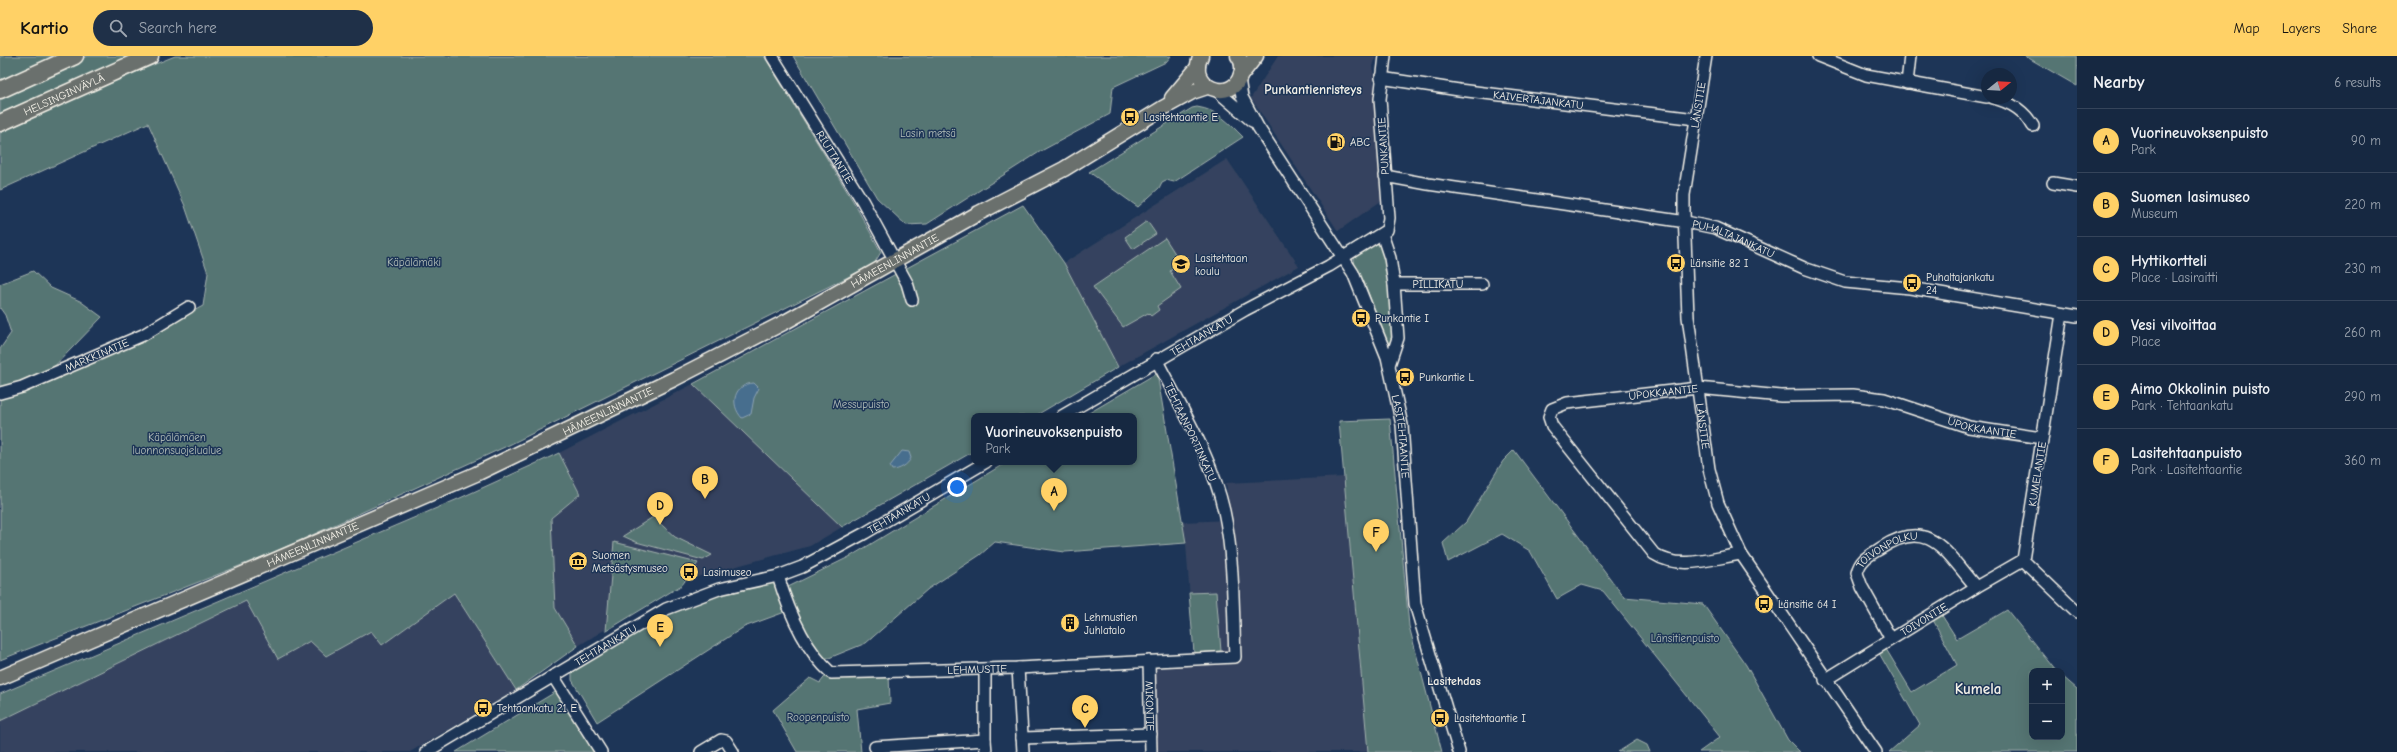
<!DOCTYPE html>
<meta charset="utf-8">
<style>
body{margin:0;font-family:"Comic Neue",sans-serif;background:#1f3048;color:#f1f3f6}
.controls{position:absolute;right:12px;bottom:12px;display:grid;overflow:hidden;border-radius:8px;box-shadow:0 4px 16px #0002}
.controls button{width:36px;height:36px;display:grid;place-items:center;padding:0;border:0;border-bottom:1px solid #35445a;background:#162841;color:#f1f3f6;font:20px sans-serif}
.compass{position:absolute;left:1981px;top:12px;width:36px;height:36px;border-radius:50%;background:#162841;box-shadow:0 4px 16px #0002;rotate:72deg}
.you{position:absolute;left:957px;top:431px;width:14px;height:14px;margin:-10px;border:3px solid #fff;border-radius:50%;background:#1a73e8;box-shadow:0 0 0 6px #1a73e833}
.badge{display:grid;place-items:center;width:26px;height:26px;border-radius:50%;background:#ffd166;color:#111;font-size:13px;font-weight:700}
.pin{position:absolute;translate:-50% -33px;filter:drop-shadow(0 1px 2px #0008)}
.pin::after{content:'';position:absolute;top:21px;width:14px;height:12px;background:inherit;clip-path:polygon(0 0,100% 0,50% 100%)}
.popup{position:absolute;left:971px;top:357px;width:166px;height:52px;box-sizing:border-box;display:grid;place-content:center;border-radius:8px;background:#162841;filter:drop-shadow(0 1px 3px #0005);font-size:13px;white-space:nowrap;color:#9ea6b1}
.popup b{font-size:15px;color:#f1f3f6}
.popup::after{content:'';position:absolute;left:50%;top:100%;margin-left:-8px;border:8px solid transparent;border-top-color:#162841}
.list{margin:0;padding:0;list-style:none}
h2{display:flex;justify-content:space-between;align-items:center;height:52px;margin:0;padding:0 16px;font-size:17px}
h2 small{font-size:13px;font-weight:400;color:#9ea6b1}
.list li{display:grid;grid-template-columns:26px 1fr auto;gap:12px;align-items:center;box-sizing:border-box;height:64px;padding:0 16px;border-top:1px solid #35445a}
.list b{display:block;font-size:15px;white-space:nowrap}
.list p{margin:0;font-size:13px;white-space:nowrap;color:#9ea6b1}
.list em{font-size:13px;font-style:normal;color:#9ea6b1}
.icon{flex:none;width:22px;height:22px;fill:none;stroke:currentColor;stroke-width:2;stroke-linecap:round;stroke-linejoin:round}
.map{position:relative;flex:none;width:2077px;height:696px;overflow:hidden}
header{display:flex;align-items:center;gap:24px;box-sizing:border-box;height:56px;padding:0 20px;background:#ffd166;color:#111}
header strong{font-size:19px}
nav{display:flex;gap:22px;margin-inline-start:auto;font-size:14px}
.search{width:280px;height:36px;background:#1f3048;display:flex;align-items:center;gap:10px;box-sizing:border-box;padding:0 14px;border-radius:22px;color:#9ea6b1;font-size:15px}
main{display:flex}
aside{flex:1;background:#162841}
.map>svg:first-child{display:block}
</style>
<header>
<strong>Kartio</strong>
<div class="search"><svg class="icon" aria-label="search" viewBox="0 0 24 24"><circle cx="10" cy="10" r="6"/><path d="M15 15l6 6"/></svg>Search here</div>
<nav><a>Map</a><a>Layers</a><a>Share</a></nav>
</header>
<main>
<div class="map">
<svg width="2077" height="696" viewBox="0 0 2077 696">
<rect width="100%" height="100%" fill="#1d3557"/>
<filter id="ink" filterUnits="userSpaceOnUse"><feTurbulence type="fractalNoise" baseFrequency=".025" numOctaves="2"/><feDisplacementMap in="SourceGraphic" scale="8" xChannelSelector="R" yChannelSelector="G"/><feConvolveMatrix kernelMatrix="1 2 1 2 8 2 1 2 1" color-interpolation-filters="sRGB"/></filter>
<g filter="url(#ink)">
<!-- built -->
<g fill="#34435f">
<polygon points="1278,0 1376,0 1373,10 1381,145 1338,175 1251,42"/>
<polygon points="1227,103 1299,210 1118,311 1064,207"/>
<polygon points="693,328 842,471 810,490 686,524 578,590 555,552 551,462 580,438 559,397"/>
<polygon points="1344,421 1368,696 1151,696 1149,605 1194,602 1186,487 1182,466 1231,464 1226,427"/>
<polygon points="454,537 516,634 410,696 0,696 0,665 246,545 278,603 310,585 327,600 371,575 382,589"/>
</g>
<!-- green -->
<g fill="#557473" stroke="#a4b2ae">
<polygon points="0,0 58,0 0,25"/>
<polygon points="87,0 131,0 0,58 0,40"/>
<polygon points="175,0 764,0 853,145 881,196 874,208 507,390 275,496 0,604 0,293 11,277 5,259 0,252 0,228 33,215 51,232 80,245 102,261 44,321 112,298 203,250 208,217 185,150 148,67 0,134 0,77 104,29"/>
<polygon points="793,0 1171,0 1166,6 1113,31 1110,58 1041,95 927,168 906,169 877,142"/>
<polygon points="2025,0 2077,0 2077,30"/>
<path d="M1197,51C1218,54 1229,67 1243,81L1174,126L1166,124L1162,126L1159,132L1138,151L1089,116L1192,52Z"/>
<polygon points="1023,149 1064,207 1118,311 1035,360 974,360 974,395 842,471 693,328"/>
<polygon points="1147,165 1156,178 1133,193 1125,181"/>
<polygon points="1165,182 1181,207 1170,215 1181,233 1157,250 1159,254 1151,260 1148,257 1123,271 1093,231"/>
<polygon points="1374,187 1381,189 1385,195 1395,283 1392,289 1388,289 1364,226 1355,211 1354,203 1360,195"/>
<polygon points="1157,317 1186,487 1065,496 995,486 980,499 928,533 866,587 829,602 822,602 797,560 786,532 851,500 1007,406 1134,406 1134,360 1084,360"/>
<polygon points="1390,363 1409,570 1442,696 1368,696 1339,365"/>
<polygon points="1514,394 1624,541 1703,548 1746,609 1788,684 1800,696 1699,696 1720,681 1603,535 1582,529 1557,543 1530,495 1502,478 1448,506 1443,487 1466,466 1503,405"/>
<polygon points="559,397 580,438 551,462 555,552 578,590 516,634 454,537 382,589 371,575 326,600 310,585 278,603 246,545 0,665 0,638 458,443"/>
<polygon points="653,461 675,481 712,499 703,504 636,486 623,480"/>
<polygon points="614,486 698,507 682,529 606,575"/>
<polygon points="773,524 785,556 744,571 597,666 572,624 572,611 679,549 719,536"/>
<polygon points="1216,536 1221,595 1194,597 1189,537"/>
<polygon points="2007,554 2056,615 2032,615 2032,681 2062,681 2062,620 2077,633 2077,696 1889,696 1920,669 1879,597 1886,593 1912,636 1957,609 1932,562 1941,558 1957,583"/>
<polygon points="827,618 889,618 890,647 857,653 861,696 797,696 773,654 810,622 820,627"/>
<polygon points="557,635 594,696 456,696"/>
<polygon points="1637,684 1647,689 1650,696 1618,696"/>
</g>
<!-- water -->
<g fill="#466e8e" stroke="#8ca2b2">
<path d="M754,327L759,332L754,342L751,358L742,362C729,348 734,328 754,327Z"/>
<path d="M902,395L909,396L911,402C908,409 899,414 892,414L890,410Z"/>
</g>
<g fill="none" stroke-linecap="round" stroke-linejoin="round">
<!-- minor casing -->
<g stroke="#f4f1e8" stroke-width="14">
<g id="minor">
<path id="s1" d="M772,0L863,146L907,227L912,244"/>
<path id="s2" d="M1706,0L1684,139V155L1688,261L1709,413L1718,447L1741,498L1876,696"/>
<polyline points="1818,0 1866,19 1987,41"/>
<path id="s3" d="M1381,22L1459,34L1696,63"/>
<path id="s4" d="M1239,23L1242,41L1258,71L1353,217L1387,301L1402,369L1415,548L1459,696"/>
<polyline points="1907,27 1910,0"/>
<polyline points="1216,34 1252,65"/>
<path d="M1993,42C2010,46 2024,54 2033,70"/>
<path id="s5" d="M1385,120L1428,128L1686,166L1715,172L1804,212L1845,226L1910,232L2077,260"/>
<polyline points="2053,127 2077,131"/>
<polyline points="1382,178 1390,202 1394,228 1398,282 1389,309"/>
<path id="s6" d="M1394,228H1482"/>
<polyline points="2062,258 2023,504 2077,556"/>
<path id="s7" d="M0,337L22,331L143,279L189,251"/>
<path id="s8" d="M1062,360L1245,254L1329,210L1387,174L1389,162L1380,43L1385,0"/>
<path id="s9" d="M1741,498C1713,502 1680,515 1654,498L1552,370L1549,361L1552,353L1567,347L1698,332L1781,340L1853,339L1884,343L1969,371L2042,382"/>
<path id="s10" d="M778,520C788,553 804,593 831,617L1018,612L1235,601C1233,555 1234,500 1224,455C1212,401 1181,352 1156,303"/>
<path id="s11" d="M1891,583L1862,531L1857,517C1860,503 1870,499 1881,492C1930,460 1946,497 1976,531"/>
<path id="s12" d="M1149,605L1151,696"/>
<polyline points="1018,612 1023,696"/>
<polyline points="553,620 601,696"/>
<path id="s13" d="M1825,624L1976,531L2023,504"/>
<polyline points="1022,682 1151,678"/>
<polyline points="985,684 985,613"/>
<polyline points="875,691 985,684 986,696"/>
<path id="s14" d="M426,696L666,553L719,533L778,520L802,511L865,477L986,406"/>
<polyline points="701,696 721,684 726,685 733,696"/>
</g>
</g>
<!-- major casing -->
<g stroke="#f4f1e8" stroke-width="17">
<g id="major">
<path d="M1201,0C1185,31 1233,49 1241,18C1243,12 1242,5 1238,0"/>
<polyline points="1241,19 1256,0"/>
<polyline points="1172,42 1198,11"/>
<path id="s15" d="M0,622L476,418L674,323L787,265L979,157L1064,113L1163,52L1192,36L1207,31"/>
</g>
</g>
<!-- highway casing -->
<g stroke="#f4f1e8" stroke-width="19">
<g id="highway">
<polyline points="0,34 75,0"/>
<path id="s16" d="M0,67L150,0"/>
</g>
</g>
<!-- minor -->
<use href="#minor" stroke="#1d3557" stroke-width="11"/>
<!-- major -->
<use href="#major" stroke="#6b706d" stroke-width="14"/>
<!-- highway -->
<use href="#highway" stroke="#6b706d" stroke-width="16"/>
</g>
</g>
<!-- icons -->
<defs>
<g id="bus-disc" transform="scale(1)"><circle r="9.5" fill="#ffd166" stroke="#1d3557"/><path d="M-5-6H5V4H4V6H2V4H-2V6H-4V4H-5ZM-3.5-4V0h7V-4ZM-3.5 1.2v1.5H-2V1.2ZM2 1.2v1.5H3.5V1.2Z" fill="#111"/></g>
<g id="fuel-disc" transform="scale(1)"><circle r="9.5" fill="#ffd166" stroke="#1d3557"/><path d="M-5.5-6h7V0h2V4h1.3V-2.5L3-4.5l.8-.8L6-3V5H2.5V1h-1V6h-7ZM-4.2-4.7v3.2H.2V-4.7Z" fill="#111"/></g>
<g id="school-disc" transform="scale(1)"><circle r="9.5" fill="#ffd166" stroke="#1d3557"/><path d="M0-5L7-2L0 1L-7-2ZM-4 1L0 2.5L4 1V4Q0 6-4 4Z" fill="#111"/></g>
<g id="museum-disc" transform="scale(1)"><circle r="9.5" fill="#ffd166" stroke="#1d3557"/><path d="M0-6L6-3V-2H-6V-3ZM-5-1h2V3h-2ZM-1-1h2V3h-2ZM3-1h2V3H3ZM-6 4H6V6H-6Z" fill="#111"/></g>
<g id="building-disc" transform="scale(1)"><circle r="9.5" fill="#ffd166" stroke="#1d3557"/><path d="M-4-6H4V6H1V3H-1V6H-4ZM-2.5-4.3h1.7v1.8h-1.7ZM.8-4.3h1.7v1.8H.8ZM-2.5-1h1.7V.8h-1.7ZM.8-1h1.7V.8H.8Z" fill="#111"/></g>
</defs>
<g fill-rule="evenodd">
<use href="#bus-disc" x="1130" y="61"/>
<use href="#fuel-disc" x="1336" y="86"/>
<use href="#bus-disc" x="1676" y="207"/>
<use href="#school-disc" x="1181" y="208"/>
<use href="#bus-disc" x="1912" y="227"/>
<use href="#bus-disc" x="1361" y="262"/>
<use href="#bus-disc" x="1405" y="321"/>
<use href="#museum-disc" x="578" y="505"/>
<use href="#bus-disc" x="689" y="516"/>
<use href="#bus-disc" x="1764" y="548"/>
<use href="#building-disc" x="1070" y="567"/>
<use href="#bus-disc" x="483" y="652"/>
<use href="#bus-disc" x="1440" y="662"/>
</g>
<g text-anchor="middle" stroke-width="3" stroke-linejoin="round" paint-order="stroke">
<!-- street labels -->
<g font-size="11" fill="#f4f1e8" stroke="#1d3557">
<text dy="4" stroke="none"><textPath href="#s16" startOffset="70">HELSINGINVÄYLÄ</textPath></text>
<text dy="4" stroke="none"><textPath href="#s3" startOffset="159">KAIVERTAJANKATU</textPath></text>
<text transform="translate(1698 49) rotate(-81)" y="4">LÄNSITIE</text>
<text transform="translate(1383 90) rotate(-94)" y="4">PUNKANTIE</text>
<text dy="4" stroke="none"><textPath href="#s1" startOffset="119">RIUTTANTIE</textPath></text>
<text dy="4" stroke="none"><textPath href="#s5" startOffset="355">PUHALTAJANKATU</textPath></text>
<text dy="4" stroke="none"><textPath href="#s15" startOffset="988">HÄMEENLINNANTIE</textPath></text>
<text dy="4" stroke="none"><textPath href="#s6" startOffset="44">PILLIKATU</textPath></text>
<text dy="4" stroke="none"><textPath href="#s8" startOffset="161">TEHTAANKATU</textPath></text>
<text dy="4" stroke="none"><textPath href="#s7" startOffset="104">MARKKINATIE</textPath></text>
<text dy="4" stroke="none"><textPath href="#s9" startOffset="384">UPOKKAANTIE</textPath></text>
<text dy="4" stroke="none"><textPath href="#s15" startOffset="664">HÄMEENLINNANTIE</textPath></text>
<text dy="4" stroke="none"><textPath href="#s2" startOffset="373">LÄNSITIE</textPath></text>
<text dy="4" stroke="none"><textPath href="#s9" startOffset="708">UPOKKAANTIE</textPath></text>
<text transform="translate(1191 376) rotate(65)" y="4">TEHTAANPORTINKATU</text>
<text dy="4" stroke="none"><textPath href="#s4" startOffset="398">LASITEHTAANTIE</textPath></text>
<text transform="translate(2037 418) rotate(-81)" y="4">KUMELANTIE</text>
<text dy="4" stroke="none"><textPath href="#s14" startOffset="533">TEHTAANKATU</textPath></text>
<text dy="4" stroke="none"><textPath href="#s15" startOffset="340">HÄMEENLINNANTIE</textPath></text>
<text dy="4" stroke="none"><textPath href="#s11" startOffset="115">TOIVONPOLKU</textPath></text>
<text dy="4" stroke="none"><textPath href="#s13" startOffset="116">TOIVONTIE</textPath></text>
<text dy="4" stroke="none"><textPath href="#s14" startOffset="209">TEHTAANKATU</textPath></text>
<text dy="4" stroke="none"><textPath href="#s10" startOffset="258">LEHMUSTIE</textPath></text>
<text dy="4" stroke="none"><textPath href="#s12" startOffset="45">MIKONTIE</textPath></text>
</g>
<!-- poi labels -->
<g font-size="11" fill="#f4f1e8" stroke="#1d3557" text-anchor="start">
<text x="1144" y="65">Lasitehtaantie E</text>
<text x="1350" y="90">ABC</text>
<text x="1195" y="206">Lasitehtaan<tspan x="1195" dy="13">koulu</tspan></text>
<text x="1690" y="211">Länsitie 82 I</text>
<text x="1926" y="225">Puhaltajankatu<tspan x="1926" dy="13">24</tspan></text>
<text x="1375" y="266">Punkantie I</text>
<text x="1419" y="325">Punkantie L</text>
<text x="592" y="503">Suomen<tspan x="592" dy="13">Metsästysmuseo</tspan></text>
<text x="703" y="520">Lasimuseo</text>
<text x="1778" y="552">Länsitie 64 I</text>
<text x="1084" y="565">Lehmustien<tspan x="1084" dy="13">Juhlatalo</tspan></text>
<text x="497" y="656">Tehtaankatu 21 E</text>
<text x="1454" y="666">Lasitehtaantie I</text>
</g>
<!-- park labels -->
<g font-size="11" fill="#b4bfb9" stroke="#1d3557">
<text x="928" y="81">Lasin metsä</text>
<text x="414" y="210">Käpälämäki</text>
<text x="861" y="352">Messupuisto</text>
<text x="177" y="385">Käpälämäen<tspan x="177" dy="13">luonnonsuojelualue</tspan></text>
<text x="1685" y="586">Länsitienpuisto</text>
<text x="818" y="665">Roopenpuisto</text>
</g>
<!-- neighbourhood labels -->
<g font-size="12" font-weight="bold" fill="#f4f1e8" stroke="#1d3557">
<text x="1454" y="629">Lasitehdas</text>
</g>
<!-- quarter labels -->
<g font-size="13" font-weight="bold" fill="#f4f1e8" stroke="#1d3557">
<text x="1313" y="38">Punkantienristeys</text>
</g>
<!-- district labels -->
<g font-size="15" font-weight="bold" fill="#f4f1e8" stroke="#1d3557">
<text x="1978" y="638">Kumela</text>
</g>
</g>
</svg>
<div class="controls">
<button>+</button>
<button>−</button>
</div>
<svg class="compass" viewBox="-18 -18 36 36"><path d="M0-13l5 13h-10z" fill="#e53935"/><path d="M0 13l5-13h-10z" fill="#9ea6b1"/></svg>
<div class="you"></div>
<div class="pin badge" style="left:1054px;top:455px">A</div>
<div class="popup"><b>Vuorineuvoksenpuisto</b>Park</div>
<div class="pin badge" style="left:705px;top:443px">B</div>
<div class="pin badge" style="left:1085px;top:672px">C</div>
<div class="pin badge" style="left:660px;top:469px">D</div>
<div class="pin badge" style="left:660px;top:591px">E</div>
<div class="pin badge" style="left:1376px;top:496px">F</div>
</div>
<aside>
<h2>Nearby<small>6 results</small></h2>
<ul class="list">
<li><span class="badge">A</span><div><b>Vuorineuvoksenpuisto</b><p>Park</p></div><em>90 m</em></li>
<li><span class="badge">B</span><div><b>Suomen lasimuseo</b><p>Museum</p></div><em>220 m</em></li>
<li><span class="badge">C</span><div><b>Hyttikortteli</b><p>Place · Lasiraitti</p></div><em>230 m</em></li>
<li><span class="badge">D</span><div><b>Vesi vilvoittaa</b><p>Place</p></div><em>260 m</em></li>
<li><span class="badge">E</span><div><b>Aimo Okkolinin puisto</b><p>Park · Tehtaankatu</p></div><em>290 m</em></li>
<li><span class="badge">F</span><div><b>Lasitehtaanpuisto</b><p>Park · Lasitehtaantie</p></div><em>360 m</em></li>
</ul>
</aside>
</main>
